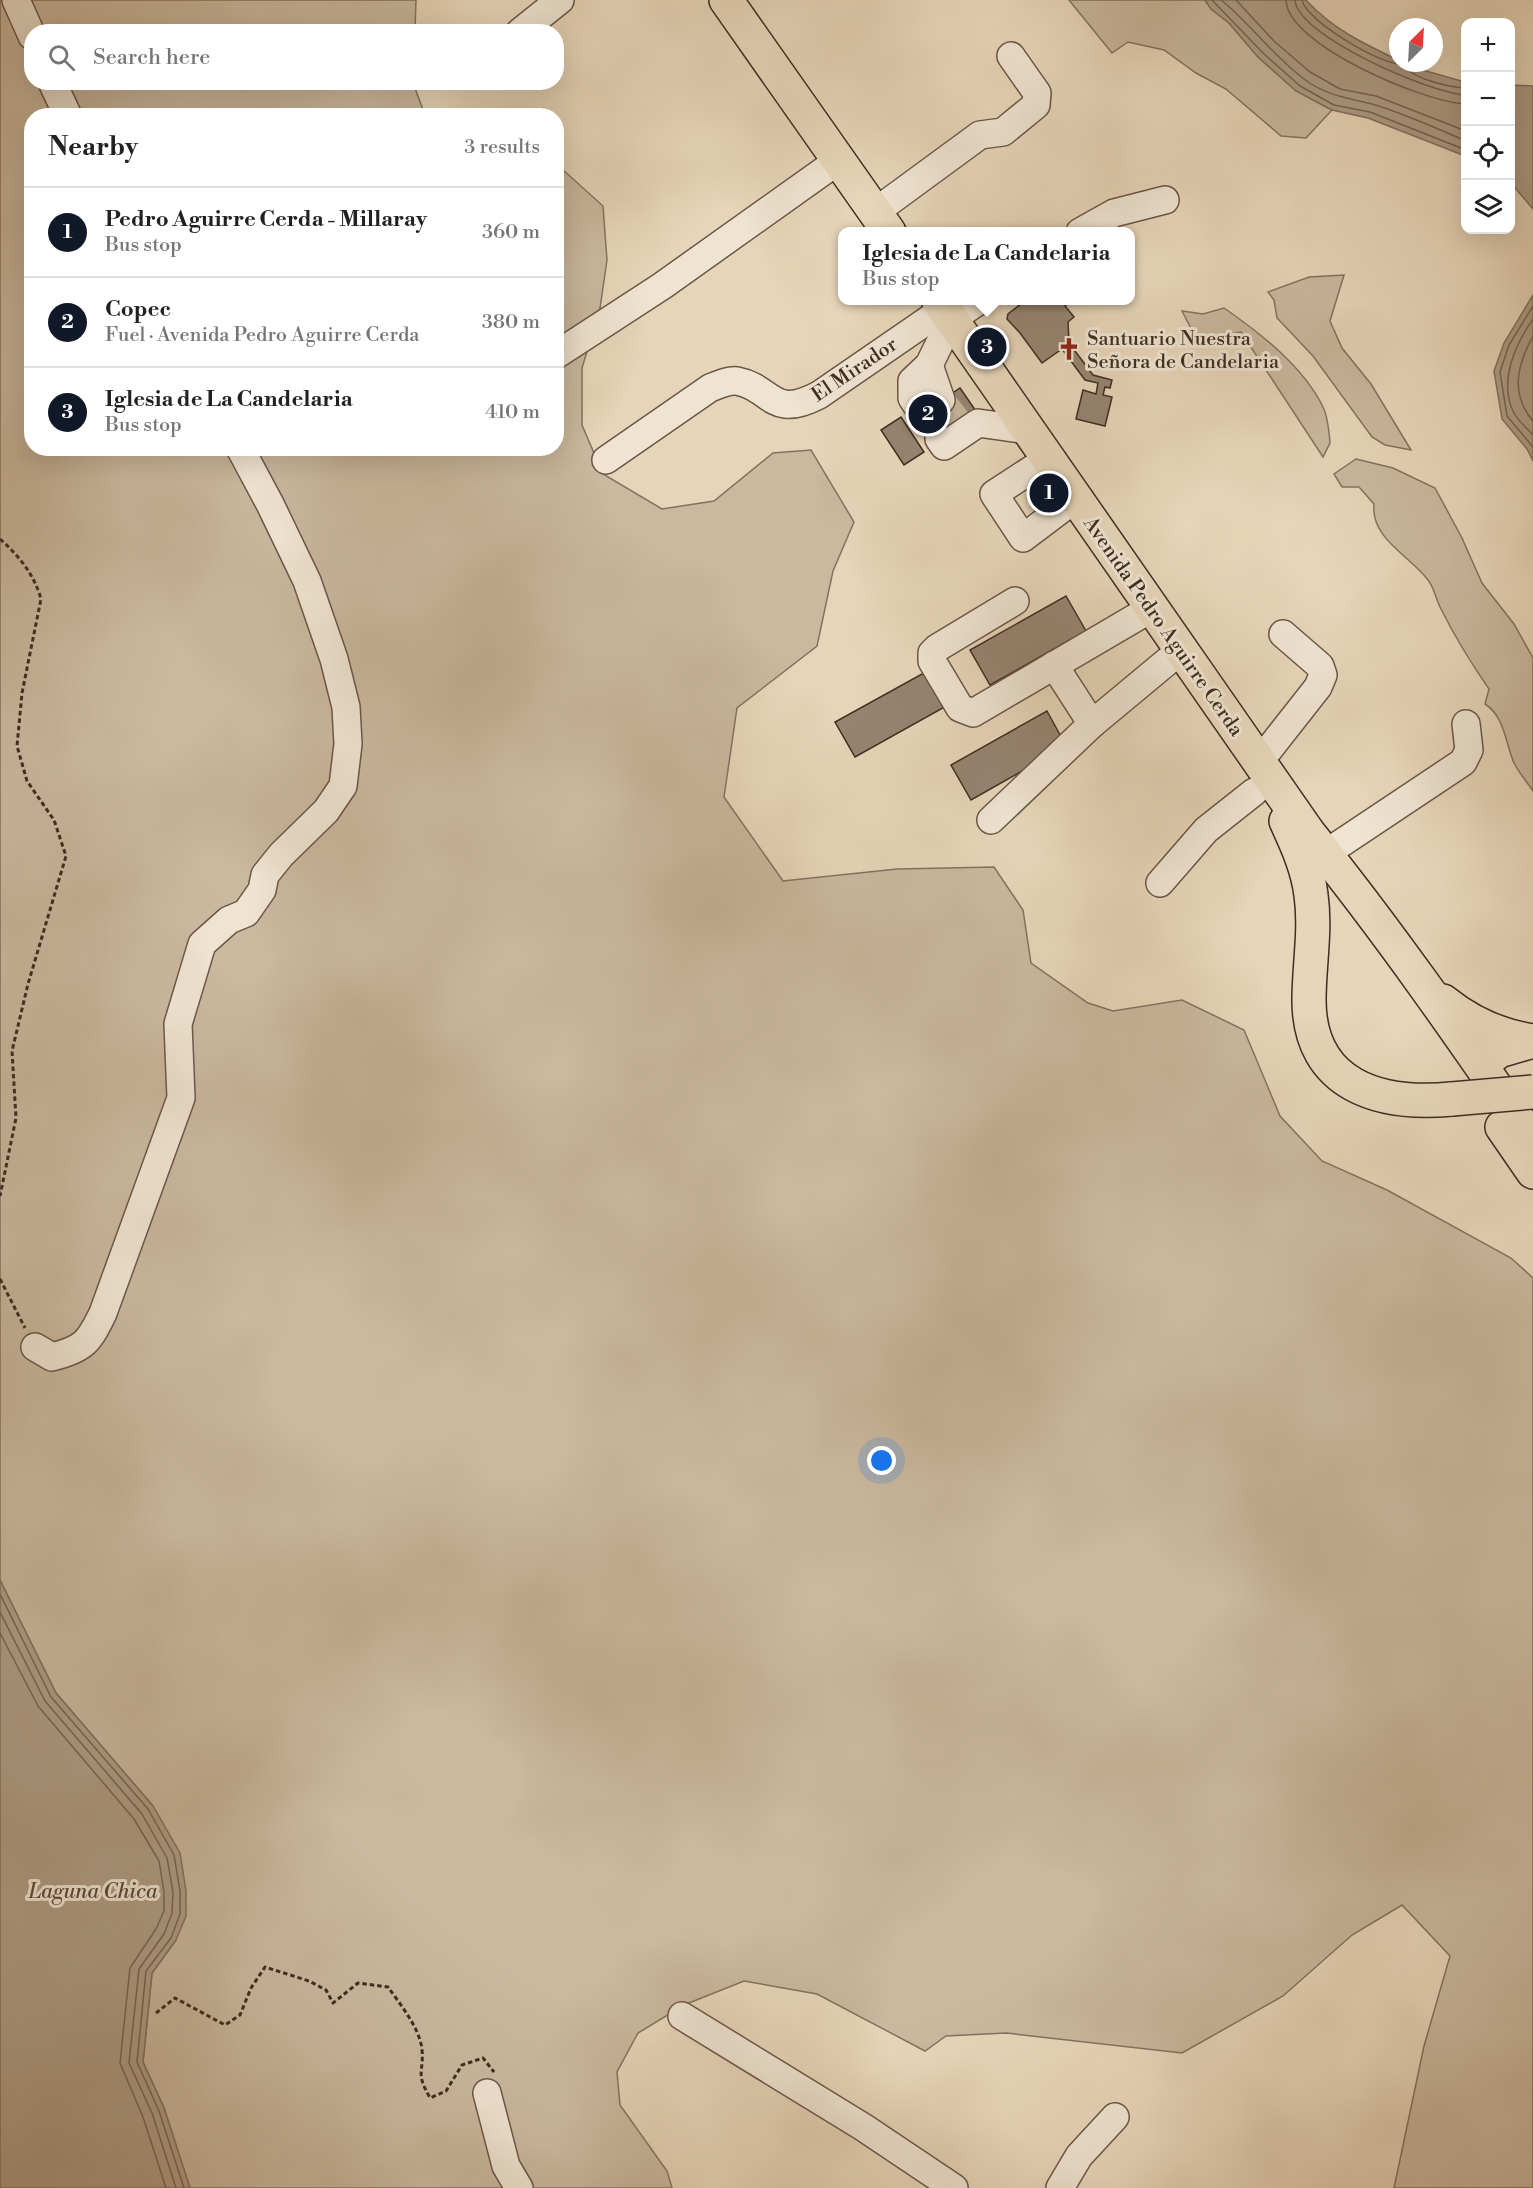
<!DOCTYPE html>
<meta charset="utf-8">
<style>
body{margin:0;font-family:"Libre Bodoni",serif;background:#f2f2f2;color:#202124}
.controls{position:absolute;right:18px;top:18px;display:grid;overflow:hidden;border-radius:12px;box-shadow:0 6px 24px #0002}
.controls button{width:54px;height:54px;display:grid;place-items:center;padding:0;border:0;border-bottom:2px solid #e0e0e0;background:#fff;color:#202124;font:30px sans-serif}
.compass{position:absolute;left:1389px;top:18px;width:54px;height:54px;border-radius:50%;background:#fff;box-shadow:0 6px 24px #0002;rotate:24deg}
.you{position:absolute;left:882px;top:1461px;width:21px;height:21px;margin:-15px;border:4px solid #fff;border-radius:50%;background:#1a73e8;box-shadow:0 0 0 9px #1a73e833}
.badge{display:grid;place-items:center;width:39px;height:39px;border-radius:50%;background:#111827;color:#fff;font-size:20px;font-weight:700}
.pin{position:absolute;translate:-50% -50%;border:3px solid #fff;box-shadow:0 2px 6px #0006}
.popup{position:absolute;left:838px;top:227px;width:297px;height:78px;box-sizing:border-box;display:grid;place-content:center;border-radius:12px;background:#fff;filter:drop-shadow(0 2px 4px #0005);font-size:20px;white-space:nowrap;color:#757577}
.popup b{font-size:22px;color:#202124}
.popup::after{content:'';position:absolute;left:50%;top:100%;margin-left:-12px;border:12px solid transparent;border-top-color:#fff}
.list{margin:0;padding:0;list-style:none}
h2{display:flex;justify-content:space-between;align-items:center;height:78px;margin:0;padding:0 24px;font-size:26px}
h2 small{font-size:20px;font-weight:400;color:#757577}
.list li{display:grid;grid-template-columns:39px 1fr auto;gap:18px;align-items:center;box-sizing:border-box;height:90px;padding:0 24px;border-top:2px solid #e0e0e0}
.list b{display:block;font-size:22px;white-space:nowrap}
.list p{margin:0;font-size:20px;white-space:nowrap;color:#757577}
.list em{font-size:20px;font-style:normal;color:#757577}
.icon{flex:none;width:33px;height:33px;fill:none;stroke:currentColor;stroke-width:2;stroke-linecap:round;stroke-linejoin:round}
.map{position:relative;flex:none;width:1533px;height:2188px;overflow:hidden}
.search{position:absolute;background:#fff;box-shadow:0 6px 24px #0002;left:24px;top:24px;width:540px;height:66px;display:flex;align-items:center;gap:15px;box-sizing:border-box;padding:0 21px;border-radius:24px;color:#757577;font-size:22px}
.panel{position:absolute;background:#fff;box-shadow:0 6px 24px #0002;left:24px;top:108px;width:540px;height:348px;border-radius:24px}
.map>svg:first-child{display:block}
</style>
<div class="map">
<svg width="1533" height="2188" viewBox="0 0 1533 2188">
<rect width="100%" height="100%" fill="#e7d5b9"/>
<filter id="stains"><feTurbulence type="fractalNoise" baseFrequency=".00333" numOctaves="4"/><feColorMatrix values="0 0 0 0 .2 0 0 0 0 .09 0 0 0 0 .02 0 0 0 .5 -.17"/></filter>
<radialGradient id="worn" r=".72"><stop offset=".6" stop-color="#630" stop-opacity="0"/><stop offset="1" stop-color="#630" stop-opacity=".3"/></radialGradient>
<!-- green -->
<g fill="#cab89f" stroke="#847260" stroke-width="1.5">
<polygon points="0,0 416,0 415,31 32,32 32,82 413,83 425,115 32,116 32,448 556,448 557,166 562,169 603,206 607,260 600,308 582,368 582,425 603,474 662,509 714,501 773,453 811,450 854,522 833,571 817,646 737,708 724,797 783,881 897,869 994,867 1023,910 1031,963 1088,1003 1113,1011 1182,1000 1244,1030 1280,1116 1322,1161 1387,1190 1511,1258 1533,1278 1533,2188 1394,2188 1424,2046 1450,1956 1402,1905 1352,1935 1283,1996 1182,2053 1006,2033 946,2036 925,2051 817,1994 744,1981 684,2005 638,2033 617,2072 620,2105 667,2171 672,2188 190,2188 164,2108 143,2062 152,1973 176,1940 153,1806 56,1693 0,1580"/>
<polygon points="1069,0 1205,0 1211,9 1229,23 1258,57 1296,91 1332,110 1306,138 1281,136 1226,89 1196,73 1164,50 1128,42 1112,53"/>
<polygon points="1344,275 1330,321 1342,348 1371,384 1411,450 1385,445 1372,437 1313,356 1277,318 1274,300 1268,292 1309,277"/>
<path d="M1224,308C1260,333 1303,366 1323,407C1328,417 1329,431 1330,443L1323,457L1241,332L1197,340L1182,311L1203,314Z"/>
<path d="M1356,459L1393,468L1435,488L1462,538L1482,583L1514,624L1533,658V791C1527,782 1519,773 1514,763C1505,742 1505,717 1485,704L1489,689C1471,663 1455,637 1441,609C1436,600 1434,587 1428,580C1410,556 1370,538 1374,504L1359,487H1342L1334,474Z"/>
</g>
<!-- water -->
<g fill="#ae9c86" stroke="#82705e" stroke-width="1.5">
<path d="M1205,0H1306C1331,28 1364,44 1398,60V63L1465,82V156L1368,118L1332,110L1296,91L1258,57L1229,23L1211,9Z"/>
<polygon points="1511,85 1533,86 1533,209 1511,183"/>
<polygon points="1533,295 1533,461 1527,449 1502,419 1494,371 1504,343"/>
<polygon points="0,1580 56,1693 153,1806 180,1853 186,1891 186,1916 176,1940 152,1973 143,2062 164,2108 190,2188 0,2188"/>
</g>
<g fill="none" stroke-linecap="round" stroke-linejoin="round">
<!-- shore -->
<g stroke="#766454" stroke-width="1.5">
<polyline points="1212,0 1263,53 1300,86 1334,105 1370,112 1466,150"/>
<path d="M1221,0C1251,24 1273,56 1304,79C1325,95 1347,98 1372,104C1403,113 1436,128 1466,141"/>
<polyline points="1236,0 1274,41 1310,72 1340,89 1376,96 1466,131"/>
<path d="M1286,0C1287,45 1426,103 1466,104"/>
<path d="M1295,0C1297,36 1432,94 1466,95"/>
<path d="M1302,0C1305,20 1383,67 1403,64C1411,79 1449,87 1466,88"/>
<polyline points="1533,306 1509,345 1500,372 1507,416 1533,447"/>
<path d="M1533,319C1515,345 1498,382 1514,413C1518,421 1527,428 1533,435"/>
<path d="M1533,336C1517,365 1510,394 1533,421"/>
<polyline points="0,1594 51,1697 148,1809 174,1855 180,1891 180,1914 171,1938 146,1971 137,2062 159,2111 184,2188"/>
<polyline points="0,1612 45,1701 142,1814 167,1858 173,1892 172,1913 164,1934 139,1969 129,2063 152,2113 176,2188"/>
<polyline points="0,1633 38,1706 134,1819 159,1861 164,1892 164,1911 156,1929 130,1968 120,2063 143,2117 166,2188"/>
</g>
</g>
<!-- building -->
<g fill="#968471" stroke="#3f2d22" stroke-width="1.5">
<polygon points="1026,300 1073,300 1065,306 1074,317 1068,322 1069,343 1093,375 1112,380 1110,388 1105,387 1103,395 1112,397 1105,426 1076,419 1083,390 1096,394 1098,383 1085,380 1062,349 1042,363 1020,333 1007,319 1008,314"/>
<polygon points="960,388 978,414 934,443 917,417"/>
<polygon points="901,417 924,452 904,465 881,430"/>
<polygon points="1066,596 1086,631 990,685 970,650"/>
<polygon points="931,669 950,704 855,757 835,722"/>
<polygon points="1047,711 1066,746 971,800 951,765"/>
</g>
<g fill="none" stroke-linecap="round" stroke-linejoin="round">
<!-- minor-tunnel -->
<polyline stroke="#c5b39b" stroke-width="27" stroke-dasharray="27 14" stroke-linecap="butt" points="941,400 961,425"/>
<!-- minor casing -->
<g stroke="#695748" stroke-width="30">
<g id="minor">
<polyline points="16,0 32,36"/>
<polyline points="520,32 560,0"/>
<polyline points="52,82 68,116"/>
<polyline points="875,212 980,135 1003,132 1036,105 1037,93 1011,56"/>
<polyline points="1080,232 1114,213 1165,200"/>
<polyline points="556,355 662,286 839,160"/>
<polyline points="929,365 941,400"/>
<polyline points="922,413 912,398 912,381 929,365 951,320 980,300"/>
<polyline points="939,439 944,446 978,423 1028,430"/>
<polyline points="1048,459 994,494 1023,538 1076,498"/>
<path d="M606,460L710,388C718,385 727,380 737,381C773,388 771,420 819,395L944,309"/>
<polyline points="1015,601 937,648 932,653 932,661 960,708 973,713 1152,608"/>
<polyline points="1054,665 1092,724"/>
<polyline points="1259,762 1318,687 1323,675 1320,666 1283,634"/>
<polyline points="991,820 1092,724 1181,650"/>
<polyline points="1325,854 1463,762 1469,750 1466,724"/>
<polyline points="1160,883 1206,830 1254,792"/>
<path d="M35,1347L52,1357C84,1349 89,1342 103,1313L181,1098L178,1024L202,944L229,920L246,913L262,890L265,875L281,855L326,811L343,786L348,744L346,707L334,659L307,581L270,504L240,448"/>
<polyline points="682,2016 863,2127 954,2188"/>
<polyline points="487,2093 506,2166 519,2188"/>
<polyline points="1060,2188 1079,2156 1115,2117"/>
</g>
</g>
<!-- major casing -->
<g stroke="#3f2d22" stroke-width="36">
<polyline id="major" points="1481,1065 1499,1051 1533,1041"/>
</g>
<!-- highway casing -->
<g stroke="#3f2d22" stroke-width="36">
<g id="highway">
<polyline points="726,0 889,232"/>
<path d="M938,300L1308,832C1388,931 1461,1036 1533,1141"/>
<path d="M1286,821C1297,845 1308,869 1311,895C1316,930 1309,965 1309,1000C1309,1086 1380,1106 1452,1099"/>
<path d="M1443,1001C1469,1022 1499,1036 1533,1041"/>
<polyline points="1502,1127 1533,1172"/>
</g>
</g>
<!-- path -->
<g stroke="#3f2d22" stroke-width="3" stroke-dasharray="4.5 3" stroke-linecap="butt">
<path d="M0,539C19,556 34,574 41,599L22,693L17,746L27,781L54,820L66,856L28,984L12,1051L16,1118L0,1196"/>
<polyline points="0,1279 25,1328"/>
<path d="M156,2013L175,1998L225,2025L240,2015L251,1988L265,1967L309,1981L326,1990L333,2003L358,1983L388,1987C400,2004 419,2027 422,2049C424,2075 415,2071 430,2098L446,2091L462,2065L483,2058L494,2072"/>
</g>
<!-- minor -->
<use href="#minor" stroke="#efe4d2" stroke-width="27"/>
<!-- major -->
<use href="#major" stroke="#e7d5b9" stroke-width="33"/>
<!-- highway -->
<use href="#highway" stroke="#e7d5b9" stroke-width="33"/>
<!-- highway-bridge casing -->
<g stroke="#3f2d22" stroke-width="36" stroke-linecap="butt">
<polyline id="highway-bridge" points="1452,1099 1533,1092"/>
</g>
<!-- highway-bridge -->
<use href="#highway-bridge" stroke="#e7d5b9" stroke-width="33"/>
</g>
<!-- icons -->
<defs>
<g id="church-bare" transform="scale(1.8)"><path d="M-1.2-6h2.4v3.5h3.3v2.4h-3.3V6h-2.4V-.1h-3.3v-2.4h3.3Z" fill="#8f2418" stroke="#efe4d2" stroke-width="2.5" paint-order="stroke"/></g>
</defs>
<g fill-rule="evenodd">
<use href="#church-bare" x="1069" y="349"/>
</g>
<g text-anchor="middle" stroke-width="6" stroke-linejoin="round" paint-order="stroke">
<!-- poi labels -->
<g font-size="20" fill="#3f2d22" stroke="#efe4d2" text-anchor="start">
<text x="1087" y="345">Santuario Nuestra<tspan x="1087" dy="23">Señora de Candelaria</tspan></text>
</g>
<!-- street labels -->
<g font-size="20" fill="#3f2d22" stroke="#efe4d2">
<text transform="translate(854 369) rotate(-34)" y="7">El Mirador</text>
<text transform="translate(1164 626) rotate(55)" y="7">Avenida Pedro Aguirre Cerda</text>
</g>
<!-- water labels -->
<g font-size="21" font-style="italic" fill="#5b493b" stroke="#efe4d2">
<text x="93" y="1898">Laguna Chica</text>
</g>
</g>
<rect width="100%" height="100%" filter="url(#stains)"/>
<rect width="100%" height="100%" fill="url(#worn)"/>
</svg>
<div class="controls">
<button>+</button>
<button>−</button>
<button><svg class="icon" aria-label="locate" viewBox="0 0 24 24"><circle cx="12" cy="12" r="6"/><path d="M12 2v4M12 18v4M2 12h4M18 12h4"/></svg></button>
<button><svg class="icon" aria-label="layers" viewBox="0 0 24 24"><path d="M12 4l9 5-9 5-9-5zM3 14l9 5 9-5"/></svg></button>
</div>
<svg class="compass" viewBox="-18 -18 36 36"><path d="M0-13l5 13h-10z" fill="#e53935"/><path d="M0 13l5-13h-10z" fill="#757577"/></svg>
<div class="you"></div>
<div class="pin badge" style="left:1049px;top:493px">1</div>
<div class="pin badge" style="left:928px;top:414px">2</div>
<div class="pin badge" style="left:987px;top:347px">3</div>
<div class="popup"><b>Iglesia de La Candelaria</b>Bus stop</div>
<div class="search"><svg class="icon" aria-label="search" viewBox="0 0 24 24"><circle cx="10" cy="10" r="6"/><path d="M15 15l6 6"/></svg>Search here</div>
<section class="panel">
<h2>Nearby<small>3 results</small></h2>
<ul class="list">
<li><span class="badge">1</span><div><b>Pedro Aguirre Cerda - Millaray</b><p>Bus stop</p></div><em>360 m</em></li>
<li><span class="badge">2</span><div><b>Copec</b><p>Fuel · Avenida Pedro Aguirre Cerda</p></div><em>380 m</em></li>
<li><span class="badge">3</span><div><b>Iglesia de La Candelaria</b><p>Bus stop</p></div><em>410 m</em></li>
</ul>
</section>
</div>
